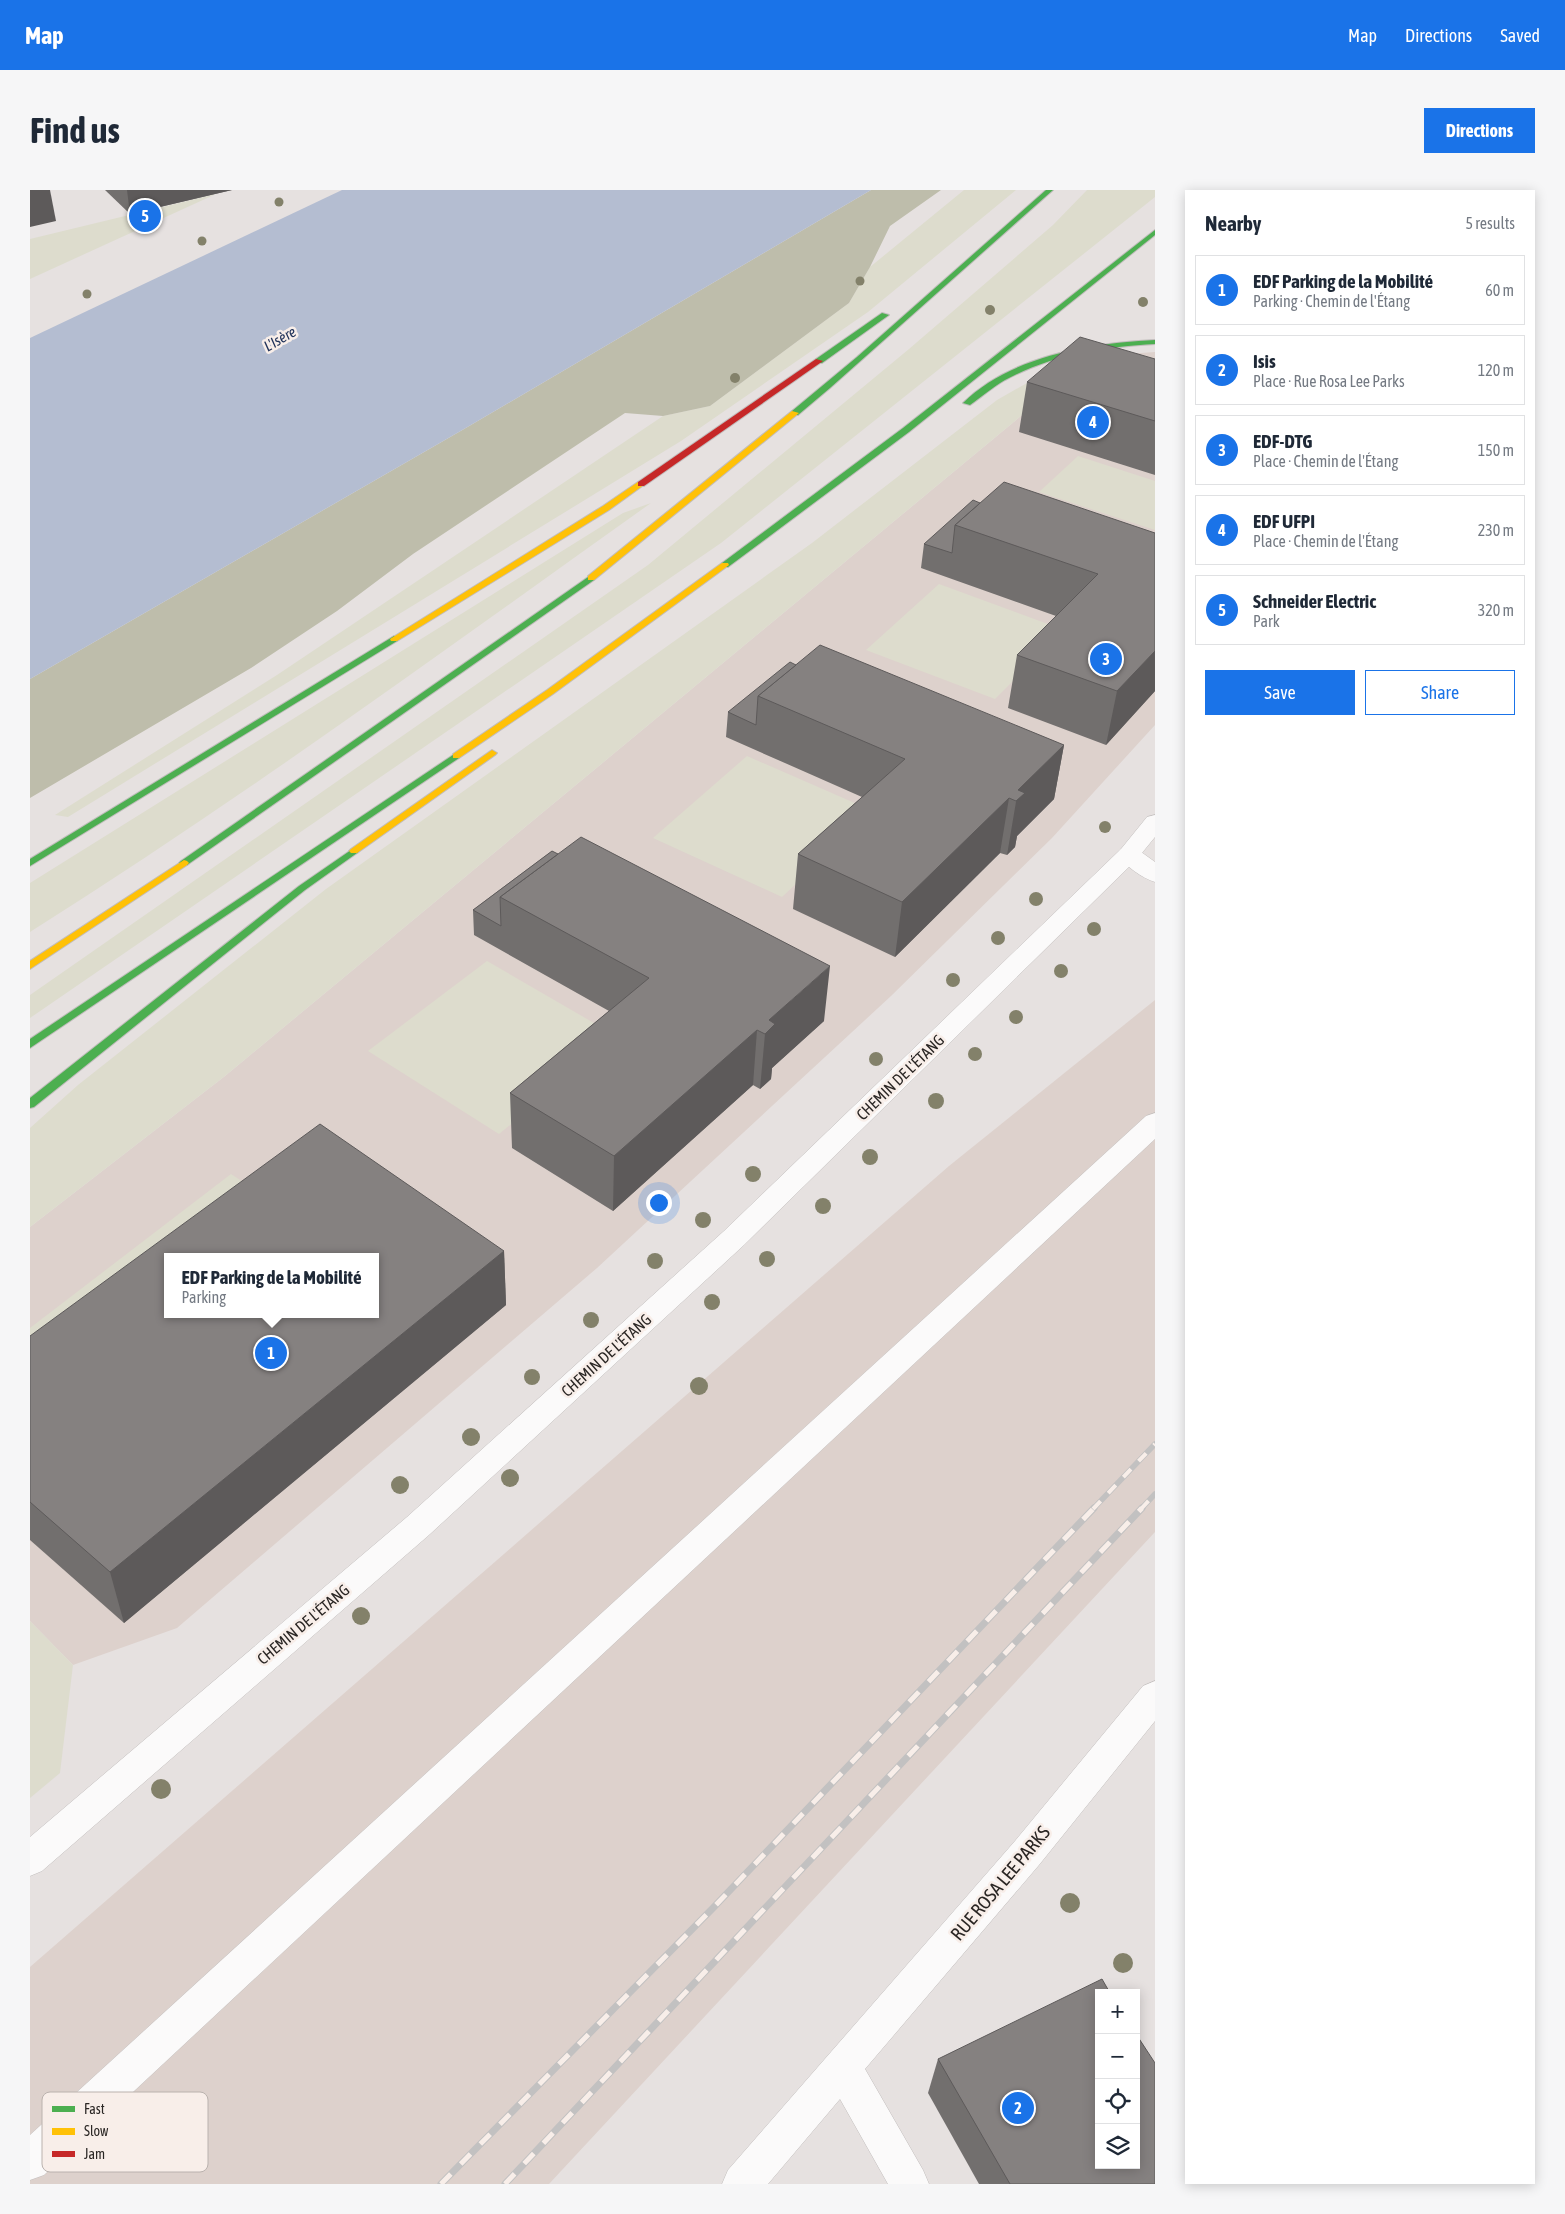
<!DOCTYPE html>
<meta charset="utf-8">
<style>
body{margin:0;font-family:"Asap Condensed",sans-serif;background:#f6f6f7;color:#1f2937}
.controls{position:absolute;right:15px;bottom:15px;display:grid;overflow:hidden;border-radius:0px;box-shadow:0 2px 12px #0003}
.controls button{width:45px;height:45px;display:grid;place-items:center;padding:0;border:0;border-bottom:1px solid #e0e1e3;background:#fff;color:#1f2937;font:25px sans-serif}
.you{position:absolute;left:628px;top:1012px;width:18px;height:18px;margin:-12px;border:4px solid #fff;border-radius:50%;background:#1a73e8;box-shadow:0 0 0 8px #1a73e833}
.badge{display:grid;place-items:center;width:32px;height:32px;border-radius:50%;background:#1a73e8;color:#fff;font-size:16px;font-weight:700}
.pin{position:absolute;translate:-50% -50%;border:2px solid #fff;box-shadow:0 1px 5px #0006}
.popup{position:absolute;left:134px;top:1063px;width:215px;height:65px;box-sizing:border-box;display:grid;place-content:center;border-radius:0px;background:#fff;filter:drop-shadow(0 1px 4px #0005);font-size:16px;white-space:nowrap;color:#747a83}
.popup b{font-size:19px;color:#1f2937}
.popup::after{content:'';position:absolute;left:50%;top:100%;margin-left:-10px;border:10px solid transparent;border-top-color:#fff}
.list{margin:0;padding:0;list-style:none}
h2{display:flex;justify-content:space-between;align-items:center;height:65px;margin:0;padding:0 20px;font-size:21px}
h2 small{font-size:16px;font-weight:400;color:#747a83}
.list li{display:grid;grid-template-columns:32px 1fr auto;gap:15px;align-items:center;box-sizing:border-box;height:70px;margin:0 10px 10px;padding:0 10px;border:1px solid #e0e1e3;border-radius:0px}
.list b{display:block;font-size:19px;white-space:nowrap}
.list p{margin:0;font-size:16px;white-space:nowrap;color:#747a83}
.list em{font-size:16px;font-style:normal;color:#747a83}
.actions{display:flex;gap:10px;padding:15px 20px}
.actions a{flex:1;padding:11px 0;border:1px solid #1a73e8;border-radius:0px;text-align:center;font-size:18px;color:#1a73e8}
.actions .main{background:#1a73e8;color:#fff}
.icon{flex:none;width:28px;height:28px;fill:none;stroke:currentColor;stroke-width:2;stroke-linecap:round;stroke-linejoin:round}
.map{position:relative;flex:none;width:1125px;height:1994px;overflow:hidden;border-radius:0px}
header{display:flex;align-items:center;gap:30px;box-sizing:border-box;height:70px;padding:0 25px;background:#1a73e8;color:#fff}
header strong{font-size:24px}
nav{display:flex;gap:28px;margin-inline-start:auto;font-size:18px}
.intro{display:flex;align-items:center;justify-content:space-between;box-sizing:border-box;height:120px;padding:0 30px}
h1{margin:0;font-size:35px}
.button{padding:12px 22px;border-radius:0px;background:#1a73e8;color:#fff;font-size:18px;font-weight:700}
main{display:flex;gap:30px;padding:0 30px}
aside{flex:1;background:#fff;border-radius:0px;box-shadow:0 2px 12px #0003}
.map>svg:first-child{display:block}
</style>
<header>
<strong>Map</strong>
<nav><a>Map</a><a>Directions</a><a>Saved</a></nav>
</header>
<div class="intro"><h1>Find us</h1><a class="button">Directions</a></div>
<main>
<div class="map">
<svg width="1125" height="1994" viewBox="0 0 1125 1994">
<rect width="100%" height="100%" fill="#e6e1e0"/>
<!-- built -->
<g fill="#ddd1cc" fill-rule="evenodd">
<path d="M1125,162V535L1022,648L861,806L567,1078L147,1438L43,1475L0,1431V1037L195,886L1044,182L1097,164ZM137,1067H345V1124H137Z"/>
<polygon points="1125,810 1125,1342 519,1994 0,1994 0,1777 919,976"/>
</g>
<!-- green -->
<g fill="#dddccd">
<polygon points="934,0 986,0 838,122 651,251 38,627 25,625 247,485 633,226 680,216 819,113 840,77"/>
<polygon points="1057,0 1125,0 1125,7 691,353 0,828 0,805 618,375 879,159 1023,35"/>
<polygon points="186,4 0,89 0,49"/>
<polygon points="1044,182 195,886 0,1037 0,938 48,895 296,699 782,353 967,210 1011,185"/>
<polygon points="1048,266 1125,291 1125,340 1009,302"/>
<path d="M621,313C416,459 213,608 0,742V693L593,323Z"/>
<polygon points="909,394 1034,440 965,509 836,460"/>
<polygon points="717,566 843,621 752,707 623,648"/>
<polygon points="457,771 588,847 469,944 338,861"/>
<polygon points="201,984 230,1003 137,1067 0,1181 0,1138"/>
<polygon points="0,1431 43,1475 30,1583 0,1608"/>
</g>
<!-- forest -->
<polygon fill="#bebdab" points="841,0 911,0 860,36 840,77 819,113 680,216 633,226 595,223 383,364 307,421 221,478 0,608 0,489 434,239"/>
<!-- water -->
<polygon fill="#b4bdd1" points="312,0 841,0 434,239 0,489 0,148"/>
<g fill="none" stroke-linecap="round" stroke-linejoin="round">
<!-- lane casing -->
<g stroke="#c1bdbc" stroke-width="1">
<g id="lane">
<path d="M1099,657L1107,659L1125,672V692C1112,688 1095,676 1087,664L1091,659Z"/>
<polygon points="1125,923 1125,949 14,1985 0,1990 0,1945 1116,926"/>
</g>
</g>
<!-- street casing -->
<g stroke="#c1bdbc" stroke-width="1">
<g id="street">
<polygon points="1125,625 1125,647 1107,669 714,1055 399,1345 12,1681 0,1686 0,1647 377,1327 694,1041 1091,659 1117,627"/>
<polygon points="1125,1491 1125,1531 1009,1675 835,1879 893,1980 899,1994 858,1994 810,1909 738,1994 692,1994 698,1980 985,1651 1113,1496"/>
</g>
</g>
<!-- fast casing -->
<g stroke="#c1bdbc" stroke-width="2">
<g id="fast">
<polygon points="1016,0 1023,0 800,198 768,225 762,225 762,221 827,167"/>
<polygon points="1125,40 1125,45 879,242 698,377 692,377 692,373 873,238"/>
<polygon points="852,123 859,125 792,173 786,173 786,169"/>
<path d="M1125,150V154C1073,157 1021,165 975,190C963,197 951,207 940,215L933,213C980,166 1062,153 1125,150Z"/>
<polygon points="561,385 564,386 564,390 157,675 151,675 149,673 151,671"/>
<polygon points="364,446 368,449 367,451 0,676 0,669"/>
<polygon points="426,563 429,564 429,568 0,858 0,849"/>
<polygon points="324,658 329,661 327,663 275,700 4,917 0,918 0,908 269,696"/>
</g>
</g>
<!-- slow casing -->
<g stroke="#c1bdbc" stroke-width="2">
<g id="slow">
<polygon points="762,221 769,223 564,390 558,390 558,386"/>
<polygon points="608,292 615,294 579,320 367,451 361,451 360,449 573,316"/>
<polygon points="692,373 698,373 699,375 523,504 429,568 423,568 423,564 517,500"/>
<polygon points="462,560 467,563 465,565 327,663 321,663 319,661 321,659"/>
<polygon points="154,670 157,671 159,673 157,675 0,779 0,771"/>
</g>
</g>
<!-- jam casing -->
<g stroke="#c1bdbc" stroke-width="2">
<polygon id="jam" points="786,169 793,171 614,296 608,296 608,292"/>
</g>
<!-- lane -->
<use href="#lane" fill="#fbfafa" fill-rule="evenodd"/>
<!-- street -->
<use href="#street" fill="#fbfafa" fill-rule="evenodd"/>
<!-- fast -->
<use href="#fast" fill="#4caf50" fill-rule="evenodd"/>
<!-- slow -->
<use href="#slow" fill="#ffc107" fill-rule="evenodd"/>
<!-- jam -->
<use href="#jam" fill="#c62828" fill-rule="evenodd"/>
<!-- rail-far1 casing -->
<g stroke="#c2c1c1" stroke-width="5.5">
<g id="rail-far1">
<polyline points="1063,1319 1125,1254"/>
<polyline points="1111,1319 1125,1304"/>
</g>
</g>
<!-- rail casing -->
<g stroke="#c2c1c1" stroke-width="7">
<g id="rail">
<polyline points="411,1994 683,1718 1064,1318"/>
<polyline points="475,1994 1112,1318"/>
</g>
</g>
<!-- rail-far1 -->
<use href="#rail-far1" stroke="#f8eee9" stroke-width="4" stroke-dasharray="11" stroke-linecap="butt"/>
<!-- rail -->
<use href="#rail" stroke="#f8eee9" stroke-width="5" stroke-dasharray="14" stroke-linecap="butt"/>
</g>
<!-- trees -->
<g fill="#83816a">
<circle cx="249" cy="12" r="4.5"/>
<circle cx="172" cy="51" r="4.5"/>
<circle cx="830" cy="91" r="4.5"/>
<circle cx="57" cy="104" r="4.5"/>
<circle cx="1113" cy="112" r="5"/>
<circle cx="960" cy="120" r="5"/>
<circle cx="705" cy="188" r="5"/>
<circle cx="1075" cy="637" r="6"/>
<circle cx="1006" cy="709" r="7"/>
<circle cx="1064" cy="739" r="7"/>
<circle cx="968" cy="748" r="7"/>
<circle cx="1031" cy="781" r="7"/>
<circle cx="923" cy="790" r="7"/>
<circle cx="986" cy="827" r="7"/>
<circle cx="945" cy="864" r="7"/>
<circle cx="846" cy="869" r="7"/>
<circle cx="906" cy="911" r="8"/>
<circle cx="840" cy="967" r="8"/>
<circle cx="723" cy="984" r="8"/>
<circle cx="793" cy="1016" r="8"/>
<circle cx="673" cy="1030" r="8"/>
<circle cx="737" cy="1069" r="8"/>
<circle cx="625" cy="1071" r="8"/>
<circle cx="682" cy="1112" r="8"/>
<circle cx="561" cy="1130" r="8"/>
<circle cx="502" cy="1187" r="8"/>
<circle cx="669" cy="1196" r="9"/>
<circle cx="441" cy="1247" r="9"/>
<circle cx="480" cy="1288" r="9"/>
<circle cx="370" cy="1295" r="9"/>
<circle cx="331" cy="1426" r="9"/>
<circle cx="131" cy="1599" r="10"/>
<circle cx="1040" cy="1713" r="10"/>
<circle cx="1093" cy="1773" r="10"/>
</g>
<!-- wall -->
<g fill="#726f6e">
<polygon points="75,0 202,0 100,24"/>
<polygon points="1125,169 1125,285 989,242 997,192"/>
<polygon points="950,313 1125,343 1125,501 1076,555 978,518 987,465 1026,426 891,378 894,354"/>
<polygon points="766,475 1034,555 1024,609 987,646 985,657 977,665 970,663 865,767 763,719 768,664 832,607 696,547 698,522"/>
<polygon points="522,661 794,831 742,878 741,889 730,899 723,895 583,1021 482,958 480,903 579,821 444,745 443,720"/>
<polygon points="474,1061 476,1115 94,1433 0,1350 0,1146"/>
<polygon points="908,1869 1125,1994 949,1994 898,1903"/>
</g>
<!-- shaded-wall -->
<g fill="#5d5a5a">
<polygon points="0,0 20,0 26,31 0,37"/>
<polygon points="97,0 202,0 100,24"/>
<polygon points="1125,461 1125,501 1076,555 1087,501"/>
<polygon points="1034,555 1024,609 987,646 985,657 977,665 988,600"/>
<polygon points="979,608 970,663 865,767 872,712"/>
<polygon points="800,776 794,831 742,878 741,889 730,899 735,844 739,830"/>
<polygon points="727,840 723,895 583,1021 584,966"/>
<polygon points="474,1061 476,1115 94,1433 80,1382"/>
</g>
<!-- building -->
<g fill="#858180" stroke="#5d5a5a" fill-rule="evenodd">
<polygon points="1050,147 1125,169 1125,231 997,192"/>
<polygon points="974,292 1125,343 1125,461 1087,501 987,465 1068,384 925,335"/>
<polygon points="943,310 950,313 925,335 922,363 894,354"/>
<polygon points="790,455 1034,555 988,600 995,603 986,611 979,608 872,712 768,664 875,569 728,506"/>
<polygon points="760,472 766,475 728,506 726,535 698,522"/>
<polygon points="551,647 800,776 739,830 745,834 735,844 727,840 584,966 480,903 619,788 470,707"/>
<polygon points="522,661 528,664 470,707 471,736 443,720"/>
<path d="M290,934L474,1061L80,1382L0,1312V1146ZM137,1067H345V1124H137Z"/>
<polygon points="1072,1789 1080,1803 1069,1803 1069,1975 1106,1975 1106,1844 1125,1873 1125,1994 980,1994 908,1869"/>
</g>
<g text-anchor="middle" stroke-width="5" stroke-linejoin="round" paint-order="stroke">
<!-- far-water labels -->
<g font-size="15" font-style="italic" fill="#20325a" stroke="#f8eee9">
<text transform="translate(250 149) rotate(-30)" y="5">L'Isère</text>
</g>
<!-- street labels -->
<g font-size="16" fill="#2a2624" stroke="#f8eee9">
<text transform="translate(870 887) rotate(-44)" y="6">CHEMIN DE L'ÉTANG</text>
<text transform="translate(576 1165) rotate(-42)" y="6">CHEMIN DE L'ÉTANG</text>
<text transform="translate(273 1434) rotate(-40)" y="6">CHEMIN DE L'ÉTANG</text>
</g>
<!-- near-street labels -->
<g font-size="19" fill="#2a2624" stroke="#f8eee9">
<text transform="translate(970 1693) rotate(-50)" y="7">RUE ROSA LEE PARKS</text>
</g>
</g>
<!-- legend -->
<rect x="12" y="1902" width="166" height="80" rx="8" fill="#f8eee9" stroke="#bab2ae" stroke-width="1"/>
<rect x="22" y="1916" width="23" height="6" fill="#4caf50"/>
<rect x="22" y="1938" width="23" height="7" fill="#ffc107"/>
<rect x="22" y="1961" width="23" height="6" fill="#c62828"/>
<g font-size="14" fill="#2a2624">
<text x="54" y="1924">Fast</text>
<text x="54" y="1946">Slow</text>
<text x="54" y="1969">Jam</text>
</g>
</svg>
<div class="controls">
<button>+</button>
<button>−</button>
<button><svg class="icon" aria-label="locate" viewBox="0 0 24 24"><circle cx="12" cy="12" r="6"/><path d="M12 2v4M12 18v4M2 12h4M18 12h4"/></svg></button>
<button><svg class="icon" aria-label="layers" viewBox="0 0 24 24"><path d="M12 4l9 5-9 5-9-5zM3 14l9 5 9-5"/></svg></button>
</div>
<div class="you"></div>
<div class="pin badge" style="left:241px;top:1163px">1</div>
<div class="popup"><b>EDF Parking de la Mobilité</b>Parking</div>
<div class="pin badge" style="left:988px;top:1918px">2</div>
<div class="pin badge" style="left:1076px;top:469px">3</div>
<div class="pin badge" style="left:1063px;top:232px">4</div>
<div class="pin badge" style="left:115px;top:26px">5</div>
</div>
<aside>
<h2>Nearby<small>5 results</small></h2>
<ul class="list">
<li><span class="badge">1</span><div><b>EDF Parking de la Mobilité</b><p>Parking · Chemin de l'Étang</p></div><em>60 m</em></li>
<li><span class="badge">2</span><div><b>Isis</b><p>Place · Rue Rosa Lee Parks</p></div><em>120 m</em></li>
<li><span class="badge">3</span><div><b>EDF-DTG</b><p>Place · Chemin de l'Étang</p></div><em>150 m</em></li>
<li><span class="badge">4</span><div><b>EDF UFPI</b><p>Place · Chemin de l'Étang</p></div><em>230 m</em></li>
<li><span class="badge">5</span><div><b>Schneider Electric</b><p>Park</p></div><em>320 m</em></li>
</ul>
<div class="actions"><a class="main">Save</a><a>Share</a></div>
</aside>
</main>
